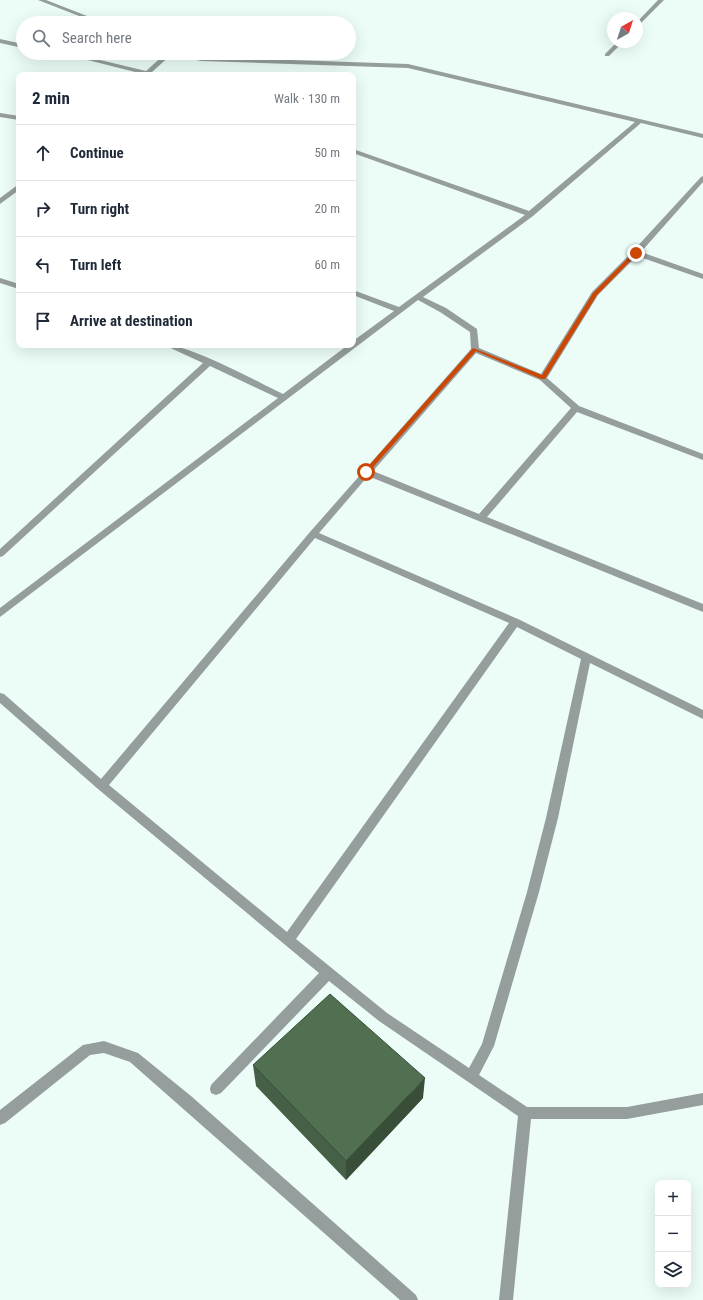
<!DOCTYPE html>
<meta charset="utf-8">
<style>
body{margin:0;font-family:"Roboto Condensed",sans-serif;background:#f2f2f3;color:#1f2937}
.controls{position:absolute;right:12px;bottom:12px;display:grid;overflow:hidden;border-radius:8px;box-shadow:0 4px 16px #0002}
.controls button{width:36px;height:36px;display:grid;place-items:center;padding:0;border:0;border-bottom:1px solid #e0e1e3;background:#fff;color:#1f2937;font:20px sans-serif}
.compass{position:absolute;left:607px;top:12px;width:36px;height:36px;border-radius:50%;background:#fff;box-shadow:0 4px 16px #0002;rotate:39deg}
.stop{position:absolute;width:12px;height:12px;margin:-9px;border:3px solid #cc4704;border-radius:50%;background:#fff}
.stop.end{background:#cc4704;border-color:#fff;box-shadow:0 1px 4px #0008}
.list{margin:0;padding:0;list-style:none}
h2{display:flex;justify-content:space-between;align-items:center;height:52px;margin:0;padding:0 16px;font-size:17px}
h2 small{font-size:13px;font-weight:400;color:#747a83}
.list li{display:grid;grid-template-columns:26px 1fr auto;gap:12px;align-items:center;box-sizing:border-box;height:56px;padding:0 16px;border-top:1px solid #e0e1e3}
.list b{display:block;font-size:15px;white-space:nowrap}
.list em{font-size:13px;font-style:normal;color:#747a83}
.icon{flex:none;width:22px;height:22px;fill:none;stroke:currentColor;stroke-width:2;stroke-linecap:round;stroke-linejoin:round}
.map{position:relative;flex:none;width:703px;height:1300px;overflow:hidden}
.search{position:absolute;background:#fff;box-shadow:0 4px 16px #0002;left:16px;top:16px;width:340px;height:44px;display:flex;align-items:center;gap:10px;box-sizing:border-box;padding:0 14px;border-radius:22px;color:#747a83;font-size:15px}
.panel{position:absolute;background:#fff;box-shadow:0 4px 16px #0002;left:16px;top:72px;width:340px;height:276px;border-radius:8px}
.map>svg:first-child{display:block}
</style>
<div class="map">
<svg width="703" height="1300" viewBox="0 0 703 1300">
<rect width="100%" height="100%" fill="#ebfdf6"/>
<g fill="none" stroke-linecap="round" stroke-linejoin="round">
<!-- minor -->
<g fill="#959d9d" fill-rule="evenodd">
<polygon points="38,0 46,0 105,23 97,23"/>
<polygon points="658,0 664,0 637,27 637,22"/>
<polygon points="0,39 23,44 23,48 0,43"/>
<polygon points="617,42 623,42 609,56 605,56 605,54"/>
<path d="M60,53H71L146,71L166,53H179L201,57L408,64L703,134V138L641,123L533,216L423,297L446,308L477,329L479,348L541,374L592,292L633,251L701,177L703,176V182L641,252L703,274V279L637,256L598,295L547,378L579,406L703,454V460L577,412L487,517L703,604V612L368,476L319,533L518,619L703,710V719L590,663L558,818L539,892L494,1046L479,1075L527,1107H627L703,1093V1105L627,1119H531L513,1300H499L518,1116L379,1021L329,981L221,1093L216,1095L211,1093L210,1089L211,1085L319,973L98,789L0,703V693L4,694L101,779L310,532L471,349L470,332L440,312L418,300L0,617V608L278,398L210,366L3,556L0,557V549L203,363L164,345C192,345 255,381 283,394L348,345H353V341L394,311L353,295V290L399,307L525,215L353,153V149L529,211L635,122L408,68L201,61L171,55L152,72L159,75H142L143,74ZM476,353L540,380L571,408L479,514L373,471ZM315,538L509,623L287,932L109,785ZM517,627L581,659L546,818L527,892L482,1044L469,1068L387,1013L296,939Z"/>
<polygon points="0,113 19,116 19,120 0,117"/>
<polygon points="19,184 19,190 0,204 0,198"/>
<polygon points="0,278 19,284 19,289 0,283"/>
<polygon points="104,1041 138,1053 191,1096 416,1295 418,1300 400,1300 130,1062 104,1053 90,1055 5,1123 0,1125 0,1110 83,1045"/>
</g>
</g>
<!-- wall -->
<polygon fill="#466047" points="253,1065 423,1098 346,1180 256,1086"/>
<!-- shaded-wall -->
<polygon fill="#394e39" points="425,1078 423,1098 346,1180 346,1161"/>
<!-- building -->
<polygon fill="#517052" stroke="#394e39" points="330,994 425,1078 346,1161 253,1065"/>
<!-- route -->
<polygon fill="#cc4704" points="634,252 638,253 597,295 545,379 541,379 476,351 368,473 364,473 364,471 473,348 542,375 593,293"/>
</svg>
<div class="controls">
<button>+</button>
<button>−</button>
<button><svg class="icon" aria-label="layers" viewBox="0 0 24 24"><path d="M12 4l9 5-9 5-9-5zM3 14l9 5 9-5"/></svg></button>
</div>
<svg class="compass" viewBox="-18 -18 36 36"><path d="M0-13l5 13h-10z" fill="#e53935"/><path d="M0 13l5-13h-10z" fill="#747a83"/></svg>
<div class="stop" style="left:366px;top:472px"></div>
<div class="stop end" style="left:636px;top:253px"></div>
<div class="search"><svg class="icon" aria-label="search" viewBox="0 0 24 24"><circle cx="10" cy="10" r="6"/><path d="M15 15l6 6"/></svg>Search here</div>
<section class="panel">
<h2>2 min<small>Walk · 130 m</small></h2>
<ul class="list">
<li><svg class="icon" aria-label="ahead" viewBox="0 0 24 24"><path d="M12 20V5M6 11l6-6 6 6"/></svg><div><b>Continue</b></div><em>50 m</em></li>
<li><svg class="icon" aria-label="right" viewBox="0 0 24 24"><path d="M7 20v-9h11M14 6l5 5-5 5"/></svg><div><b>Turn right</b></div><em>20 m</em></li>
<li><svg class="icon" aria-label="left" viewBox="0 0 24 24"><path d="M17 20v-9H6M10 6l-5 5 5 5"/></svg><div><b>Turn left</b></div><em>60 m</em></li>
<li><svg class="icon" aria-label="arrive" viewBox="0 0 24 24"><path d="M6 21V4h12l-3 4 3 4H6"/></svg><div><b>Arrive at destination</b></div></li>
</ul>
</section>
</div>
